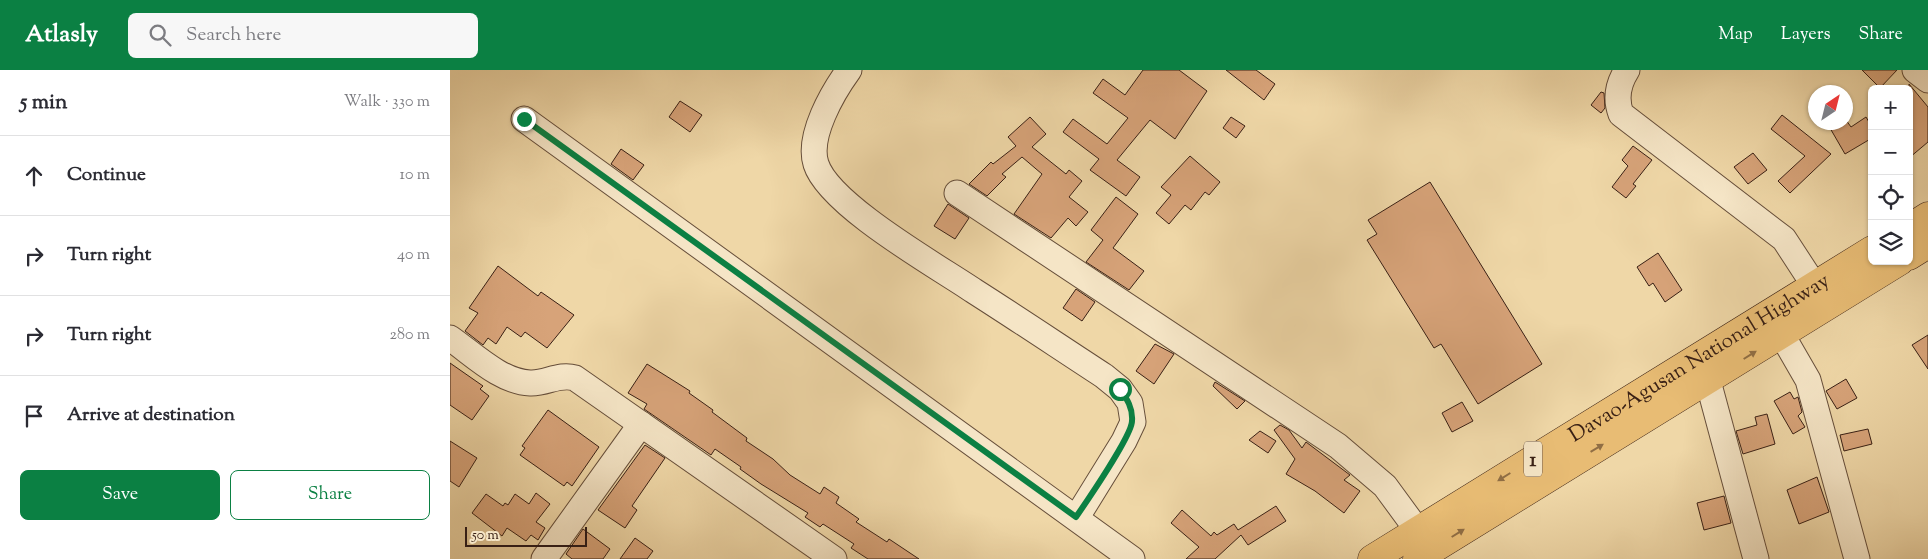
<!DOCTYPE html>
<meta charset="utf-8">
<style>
body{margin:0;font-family:"Sorts Mill Goudy",serif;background:#f7f7f7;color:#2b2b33}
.controls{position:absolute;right:15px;top:15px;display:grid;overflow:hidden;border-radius:8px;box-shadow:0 1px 4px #0004}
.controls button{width:45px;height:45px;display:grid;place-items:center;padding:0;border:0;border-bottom:1px solid #e1e1e2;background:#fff;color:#2b2b33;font:25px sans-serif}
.compass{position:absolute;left:1358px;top:15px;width:45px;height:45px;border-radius:50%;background:#fff;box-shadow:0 1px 4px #0004;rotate:35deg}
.scale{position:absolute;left:15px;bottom:12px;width:122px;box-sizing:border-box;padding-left:5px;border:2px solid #392015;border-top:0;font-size:14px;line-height:18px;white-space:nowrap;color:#392015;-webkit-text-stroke:4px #f5e5c6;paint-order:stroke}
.stop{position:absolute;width:15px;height:15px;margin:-11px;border:4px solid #0b8043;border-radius:50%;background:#fff}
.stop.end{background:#0b8043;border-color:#fff;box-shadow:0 1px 5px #0008}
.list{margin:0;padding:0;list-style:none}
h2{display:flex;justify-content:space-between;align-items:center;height:65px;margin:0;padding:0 20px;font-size:21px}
h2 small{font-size:16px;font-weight:400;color:#7c7c81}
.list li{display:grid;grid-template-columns:32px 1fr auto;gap:15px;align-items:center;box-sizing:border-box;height:80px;padding:0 20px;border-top:1px solid #e1e1e2}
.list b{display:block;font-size:19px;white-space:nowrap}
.list em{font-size:16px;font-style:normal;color:#7c7c81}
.actions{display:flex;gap:10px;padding:15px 20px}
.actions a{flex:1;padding:11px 0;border:1px solid #0b8043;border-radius:8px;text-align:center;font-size:18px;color:#0b8043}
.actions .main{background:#0b8043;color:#fff}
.icon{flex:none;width:28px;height:28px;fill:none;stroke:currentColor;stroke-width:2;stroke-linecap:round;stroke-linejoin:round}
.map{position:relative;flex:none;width:1478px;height:489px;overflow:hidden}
header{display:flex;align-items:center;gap:30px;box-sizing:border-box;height:70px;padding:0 25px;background:#0b8043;color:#fff}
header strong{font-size:24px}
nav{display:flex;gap:28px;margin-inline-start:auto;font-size:18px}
.search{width:350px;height:45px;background:#f7f7f7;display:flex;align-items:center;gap:12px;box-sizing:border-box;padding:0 18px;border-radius:8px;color:#7c7c81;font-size:19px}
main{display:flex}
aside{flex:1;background:#fff}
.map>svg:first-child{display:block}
</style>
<header>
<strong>Atlasly</strong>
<div class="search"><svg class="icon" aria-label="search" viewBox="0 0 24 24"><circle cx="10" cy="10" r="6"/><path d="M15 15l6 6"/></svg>Search here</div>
<nav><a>Map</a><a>Layers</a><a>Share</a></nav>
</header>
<main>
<aside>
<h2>5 min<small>Walk · 330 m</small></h2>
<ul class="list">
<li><svg class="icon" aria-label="ahead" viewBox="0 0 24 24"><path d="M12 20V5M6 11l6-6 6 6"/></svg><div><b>Continue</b></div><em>10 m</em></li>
<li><svg class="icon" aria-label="right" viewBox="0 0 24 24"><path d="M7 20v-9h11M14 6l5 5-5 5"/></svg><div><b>Turn right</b></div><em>40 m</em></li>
<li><svg class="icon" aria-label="right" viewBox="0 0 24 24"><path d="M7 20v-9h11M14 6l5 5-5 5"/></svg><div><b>Turn right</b></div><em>280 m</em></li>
<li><svg class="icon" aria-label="arrive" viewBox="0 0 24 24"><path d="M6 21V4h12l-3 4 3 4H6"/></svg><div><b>Arrive at destination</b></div></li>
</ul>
<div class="actions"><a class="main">Save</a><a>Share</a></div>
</aside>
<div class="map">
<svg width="1478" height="489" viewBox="0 0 1478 489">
<rect width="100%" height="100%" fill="#efd7a7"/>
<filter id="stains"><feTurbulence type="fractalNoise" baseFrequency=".004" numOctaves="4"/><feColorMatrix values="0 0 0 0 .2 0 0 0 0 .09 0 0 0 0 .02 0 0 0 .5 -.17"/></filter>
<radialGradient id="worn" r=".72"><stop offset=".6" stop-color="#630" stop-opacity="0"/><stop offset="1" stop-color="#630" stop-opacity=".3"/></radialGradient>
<!-- building -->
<g fill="#d7a379" stroke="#392015">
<polygon points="693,0 729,0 757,21 725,69 700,50 667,90 690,107 676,126 640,100 649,89 613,62 623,49 657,74 678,48 643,23 653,9 675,25"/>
<polygon points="776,0 806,0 825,14 814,30"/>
<polygon points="1412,0 1447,0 1430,18"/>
<polygon points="1459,14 1478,37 1478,72 1459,88"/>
<polygon points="1151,22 1154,23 1155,38 1151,43 1141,35"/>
<polygon points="230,31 252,45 240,62 219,47"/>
<polygon points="1332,45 1381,84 1340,123 1328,111 1355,86 1321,59"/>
<polygon points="580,47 596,64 582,77 616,104 619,100 632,111 619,127 638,142 626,156 618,148 601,168 564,144 592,104 572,87 552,104 556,107 537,126 519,114 541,92 543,94 566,76 558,67"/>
<polygon points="781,47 795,56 786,68 773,58"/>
<polygon points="1416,47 1422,57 1422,68 1395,84 1380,58 1390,52 1396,52 1396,50 1401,57"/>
<polygon points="1183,76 1202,90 1183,114 1186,116 1176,128 1162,117 1178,96 1172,90"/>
<polygon points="171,79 194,95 183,110 161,94"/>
<polygon points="1303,83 1317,100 1298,114 1284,97"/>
<polygon points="740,86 770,112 759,125 755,122 741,140 735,135 719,154 706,143 721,125 711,117"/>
<polygon points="980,112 1092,294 1028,334 991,274 984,278 917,170 927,164 918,150"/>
<polygon points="666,127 688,144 663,178 694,201 679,220 636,192 653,170 641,160"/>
<polygon points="498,134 519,148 505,169 484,156"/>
<polygon points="1208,183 1232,220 1215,232 1203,213 1199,216 1187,197"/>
<polygon points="48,196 88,226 91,222 124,245 97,278 75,262 71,267 57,257 46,274 38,268 33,275 15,261 28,243 19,238"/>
<polygon points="626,219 645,232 632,251 613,238"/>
<polygon points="1478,265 1478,299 1462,275"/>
<polygon points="705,274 724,284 704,314 686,301"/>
<polygon points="0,293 33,316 30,319 39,326 22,350 0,335"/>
<polygon points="197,294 240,321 239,323 263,340 262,342 297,368 296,371 323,389 340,405 370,424 374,417 389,427 386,433 409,449 406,452 437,472 439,469 469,489 418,489 401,478 404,474 373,454 370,457 355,447 358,443 311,414 290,399 291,397 265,379 261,385 194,339 197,334 178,323"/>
<polygon points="1396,309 1407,328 1387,339 1376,321"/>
<polygon points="765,312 795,331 787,339 763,316"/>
<polygon points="1340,322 1344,329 1348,327 1352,342 1348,346 1355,357 1343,364 1324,331"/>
<polygon points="1012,332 1023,351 1002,362 992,343"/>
<polygon points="98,340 149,377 122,416 117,412 114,416 70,385 75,378 72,376"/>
<polygon points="1317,344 1325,374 1293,384 1286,361 1307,355 1305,347"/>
<polygon points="830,355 839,360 852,378 856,372 900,405 894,410 910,421 894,443 865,421 836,404 845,389 824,360"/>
<polygon points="1418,359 1422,374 1394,381 1390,365"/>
<polygon points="810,361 826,371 818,383 799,370"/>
<polygon points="0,371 27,388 9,417 0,411"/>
<polygon points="195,375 215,388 182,436 187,440 175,458 148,440"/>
<polygon points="1367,407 1379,442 1349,454 1337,420"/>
<polygon points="86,423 100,434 86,452 95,458 88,470 81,465 76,471 57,458 52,466 22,443 36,424 53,436 55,433 58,435 65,424 79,434"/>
<polygon points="1274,426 1281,453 1254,460 1247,433"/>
<polygon points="826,436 836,451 798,475 791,465 765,489 736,489 749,477 721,453 732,440 761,466 764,462 767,465 784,454 788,460"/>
<polygon points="133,459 160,479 153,489 122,489 116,484"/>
<polygon points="185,468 203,481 197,489 170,489"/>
</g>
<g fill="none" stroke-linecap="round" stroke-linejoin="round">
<!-- minor casing -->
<g stroke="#664e3a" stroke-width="27">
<g id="minor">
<path d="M399,0C383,22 357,66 366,94C379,135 487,196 524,221C568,249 611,278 654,306L670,319L680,333L683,352L674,371L627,447"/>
<path d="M1177,0C1168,14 1165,28 1171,44L1334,169L1375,232"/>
<polyline points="1465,0 1478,10"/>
<polyline points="74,49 682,489"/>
<polyline points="507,123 888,376 935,416 968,461"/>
<polyline points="1332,265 1358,310 1407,489"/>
<path d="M0,268C23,284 51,312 80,313C96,314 109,303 125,308L384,489"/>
<polyline points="1258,311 1306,489"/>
<polyline points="94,489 191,354"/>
</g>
</g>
<!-- highway casing -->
<g stroke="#392015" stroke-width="29">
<g id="highway">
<polyline points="1459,158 1478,146"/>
<polyline points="1459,186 1478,174"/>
<path id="s1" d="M922,489L1422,180"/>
<polyline points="967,489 1450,191"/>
</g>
</g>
<!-- minor -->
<use href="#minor" stroke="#f5e5c6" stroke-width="25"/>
<!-- highway -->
<use href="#highway" stroke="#e8bc74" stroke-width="28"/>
</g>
<!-- one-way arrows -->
<defs><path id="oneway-solid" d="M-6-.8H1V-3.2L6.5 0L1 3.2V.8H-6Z" transform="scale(1.25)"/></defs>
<g fill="#906e44">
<use href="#oneway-solid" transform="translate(1300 285) rotate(-32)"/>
<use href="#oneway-solid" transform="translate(1147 378) rotate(-31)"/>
<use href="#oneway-solid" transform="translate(1054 407) rotate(148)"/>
<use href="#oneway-solid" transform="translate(1008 463) rotate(-32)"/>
</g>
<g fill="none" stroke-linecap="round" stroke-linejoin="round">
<!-- route -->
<path stroke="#0b8043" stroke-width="6" d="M74,49L626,447C637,431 682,365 682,351C683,338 677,329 670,319"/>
</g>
<g text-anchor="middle" stroke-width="4" stroke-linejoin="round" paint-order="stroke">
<!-- shield labels -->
<rect fill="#f5e5c6" stroke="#715b4a" stroke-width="1" x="1074" y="371.5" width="18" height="35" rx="4"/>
<g font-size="20" font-weight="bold" fill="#392015">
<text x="1083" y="396">1</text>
</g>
<!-- street labels -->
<g font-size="21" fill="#392015" stroke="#f5e5c6">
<text dy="7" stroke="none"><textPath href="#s1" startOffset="384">Davao-Agusan National Highway</textPath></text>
</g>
</g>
<rect width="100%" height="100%" filter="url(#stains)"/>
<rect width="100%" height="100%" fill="url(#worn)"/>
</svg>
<div class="controls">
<button>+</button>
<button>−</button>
<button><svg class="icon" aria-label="locate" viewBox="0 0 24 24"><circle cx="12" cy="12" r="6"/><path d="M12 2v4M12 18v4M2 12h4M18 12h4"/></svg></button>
<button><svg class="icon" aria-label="layers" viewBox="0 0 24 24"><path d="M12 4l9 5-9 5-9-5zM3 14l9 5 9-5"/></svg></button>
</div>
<svg class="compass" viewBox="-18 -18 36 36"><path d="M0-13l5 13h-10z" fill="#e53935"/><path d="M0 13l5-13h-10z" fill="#7c7c81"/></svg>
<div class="scale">50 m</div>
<div class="stop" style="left:670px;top:319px"></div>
<div class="stop end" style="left:74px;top:49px"></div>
</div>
</main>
